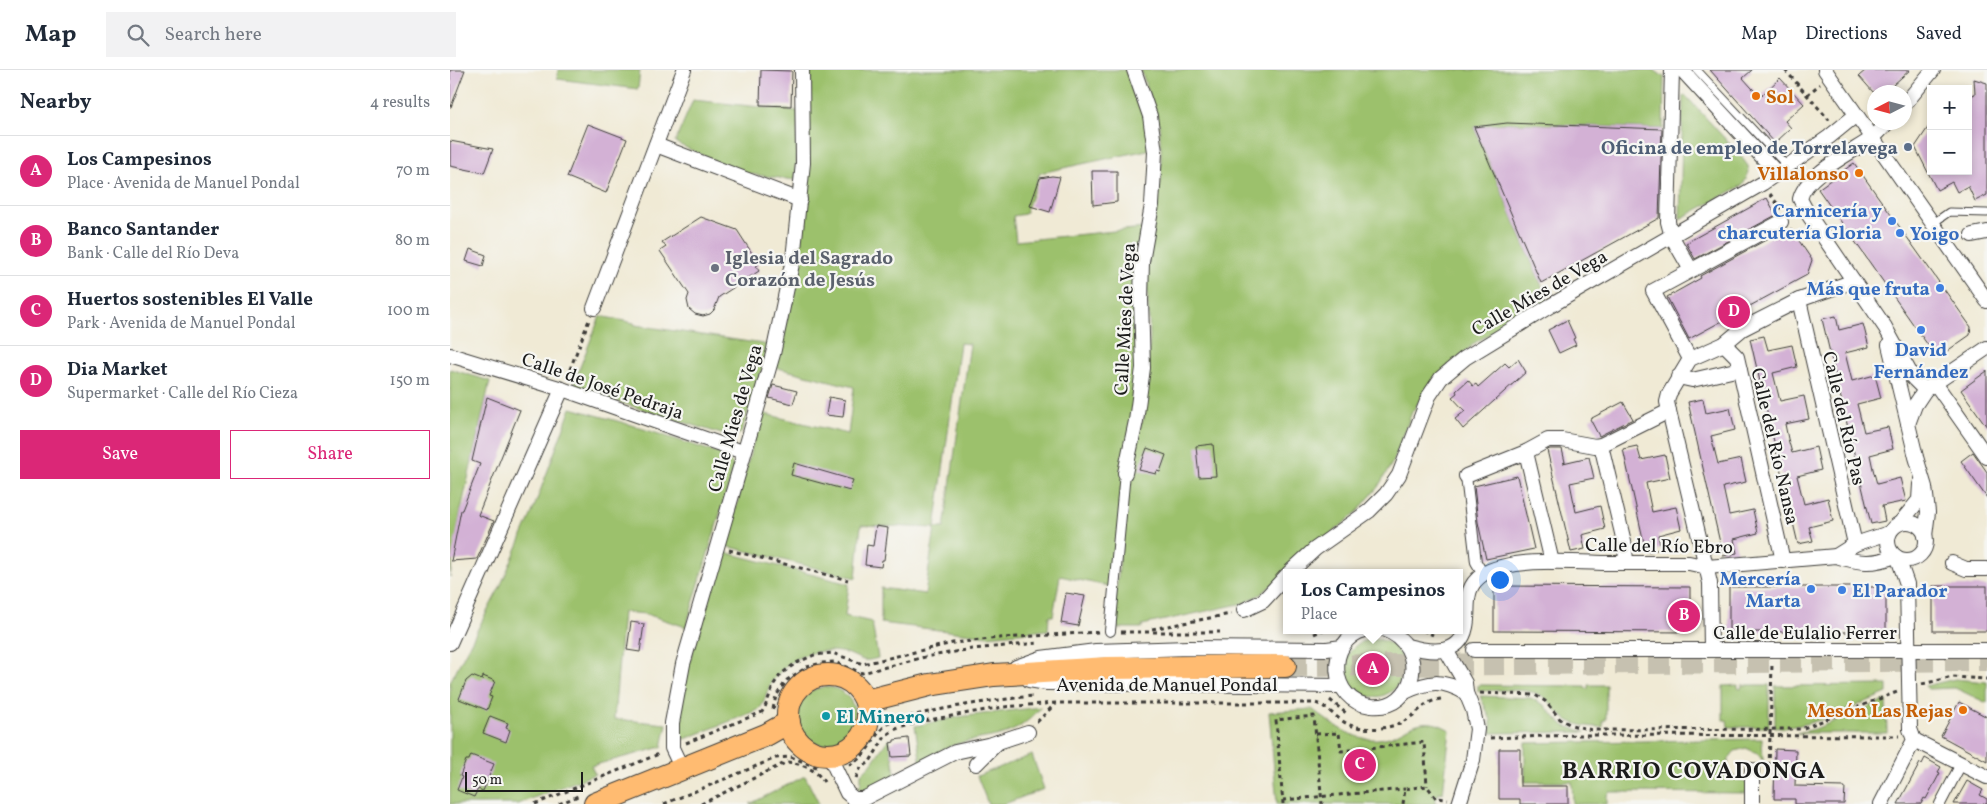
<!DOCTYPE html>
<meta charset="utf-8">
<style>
body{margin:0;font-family:Vollkorn,serif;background:#f2f2f3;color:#1f2937}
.controls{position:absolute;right:15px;top:15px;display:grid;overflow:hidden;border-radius:0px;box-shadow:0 2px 8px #0003}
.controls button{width:45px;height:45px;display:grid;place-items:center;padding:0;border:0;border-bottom:1px solid #e0e1e3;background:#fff;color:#1f2937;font:25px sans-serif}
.compass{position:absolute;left:1417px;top:15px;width:45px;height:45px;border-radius:50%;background:#fff;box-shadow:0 2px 8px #0003;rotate:264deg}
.scale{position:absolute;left:15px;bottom:12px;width:118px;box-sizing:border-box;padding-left:5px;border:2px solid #1c1c1c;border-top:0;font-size:14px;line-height:18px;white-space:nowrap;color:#1c1c1c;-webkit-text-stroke:4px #f6f6f2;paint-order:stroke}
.you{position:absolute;left:1049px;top:509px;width:18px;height:18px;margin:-12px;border:4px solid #fff;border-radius:50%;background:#1a73e8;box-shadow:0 0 0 8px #1a73e833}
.badge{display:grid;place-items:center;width:32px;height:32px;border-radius:50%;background:#db2777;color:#fff;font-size:16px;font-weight:700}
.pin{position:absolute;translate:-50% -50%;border:2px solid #fff;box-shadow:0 1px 5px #0006}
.popup{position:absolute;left:833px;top:499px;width:180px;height:65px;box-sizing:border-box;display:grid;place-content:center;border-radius:0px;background:#fff;filter:drop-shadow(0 1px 4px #0005);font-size:16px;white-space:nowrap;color:#747a83}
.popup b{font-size:19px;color:#1f2937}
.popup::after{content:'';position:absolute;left:50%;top:100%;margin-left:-10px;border:10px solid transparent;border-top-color:#fff}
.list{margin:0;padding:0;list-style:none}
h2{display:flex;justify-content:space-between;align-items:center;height:65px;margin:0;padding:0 20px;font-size:21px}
h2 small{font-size:16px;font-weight:400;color:#747a83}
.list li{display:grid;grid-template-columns:32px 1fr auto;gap:15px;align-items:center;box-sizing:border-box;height:70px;padding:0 20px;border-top:1px solid #e0e1e3}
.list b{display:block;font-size:19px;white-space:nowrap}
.list p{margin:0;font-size:16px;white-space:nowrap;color:#747a83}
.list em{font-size:16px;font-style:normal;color:#747a83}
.actions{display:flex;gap:10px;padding:15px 20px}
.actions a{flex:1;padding:11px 0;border:1px solid #db2777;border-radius:0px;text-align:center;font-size:18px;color:#db2777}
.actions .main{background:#db2777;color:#fff}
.icon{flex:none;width:28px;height:28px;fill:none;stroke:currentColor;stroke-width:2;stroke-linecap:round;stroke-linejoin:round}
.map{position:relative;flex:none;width:1537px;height:734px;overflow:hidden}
header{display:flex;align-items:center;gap:30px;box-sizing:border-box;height:70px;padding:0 25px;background:#fff;border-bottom:1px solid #e0e1e3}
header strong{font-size:24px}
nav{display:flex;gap:28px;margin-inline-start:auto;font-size:18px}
.search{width:350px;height:45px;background:#f2f2f3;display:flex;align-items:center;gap:12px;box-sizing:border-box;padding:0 18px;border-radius:0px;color:#747a83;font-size:19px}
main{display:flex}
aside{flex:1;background:#fff}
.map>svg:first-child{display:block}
</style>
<header>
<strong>Map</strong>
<div class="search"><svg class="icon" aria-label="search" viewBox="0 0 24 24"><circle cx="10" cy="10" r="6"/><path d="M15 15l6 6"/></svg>Search here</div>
<nav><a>Map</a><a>Directions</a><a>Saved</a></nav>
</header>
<main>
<aside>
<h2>Nearby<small>4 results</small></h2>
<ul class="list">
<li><span class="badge">A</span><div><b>Los Campesinos</b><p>Place · Avenida de Manuel Pondal</p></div><em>70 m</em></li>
<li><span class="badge">B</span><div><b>Banco Santander</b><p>Bank · Calle del Río Deva</p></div><em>80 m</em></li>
<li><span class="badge">C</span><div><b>Huertos sostenibles El Valle</b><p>Park · Avenida de Manuel Pondal</p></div><em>100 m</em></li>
<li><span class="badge">D</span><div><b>Dia Market</b><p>Supermarket · Calle del Río Cieza</p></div><em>150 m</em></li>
</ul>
<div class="actions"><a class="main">Save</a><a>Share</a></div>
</aside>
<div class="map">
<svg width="1537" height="734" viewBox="0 0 1537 734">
<rect width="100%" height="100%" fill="#f6f6f2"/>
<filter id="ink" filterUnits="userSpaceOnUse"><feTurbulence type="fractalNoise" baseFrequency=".02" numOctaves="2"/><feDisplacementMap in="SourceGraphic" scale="10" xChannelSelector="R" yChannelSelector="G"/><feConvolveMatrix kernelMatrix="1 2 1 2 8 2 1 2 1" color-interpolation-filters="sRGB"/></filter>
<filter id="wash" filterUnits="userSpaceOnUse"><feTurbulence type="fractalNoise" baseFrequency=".0096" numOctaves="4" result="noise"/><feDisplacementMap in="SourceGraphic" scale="20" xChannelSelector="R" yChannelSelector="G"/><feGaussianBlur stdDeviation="1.12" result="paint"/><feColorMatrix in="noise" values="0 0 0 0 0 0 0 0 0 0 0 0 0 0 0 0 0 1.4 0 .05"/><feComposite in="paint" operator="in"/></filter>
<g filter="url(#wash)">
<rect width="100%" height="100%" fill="#f0ead5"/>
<!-- green -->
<g fill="#9cc16c" stroke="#5c6e44" fill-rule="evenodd">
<polygon points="108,0 190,0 188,19 107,9"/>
<path d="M354,0H678L699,52L702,79L590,103L575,144L563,146L566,171L694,158L688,295L662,517L610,506L603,546H599L598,560L538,566L431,553V518L475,524L485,458L411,455L406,508L276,476L311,343L398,364L404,317L324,297L339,241ZM510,273L520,274L494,458H485Z"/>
<polygon points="691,0 1204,0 1214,7 1213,59 1057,53 1024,57 1098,230 1026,272 993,301 979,318 962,342 944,390 928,417 908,441 811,524 794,533 692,555 692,558 662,558 680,403 683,403 688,361 694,348 700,265 697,220 697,180 711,111 711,78 709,54"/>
<polygon points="1235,25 1290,85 1298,96 1299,102 1293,115 1230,149 1233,26"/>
<polygon points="243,30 348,41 347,83 345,110 292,103 230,75 225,72"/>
<polygon points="150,246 184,253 185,255 320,275 291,363 281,367 128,319 125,316 125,310"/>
<polygon points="0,299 40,311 11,440 0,507"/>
<polygon points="121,338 178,354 268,383 279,389 284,397 236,557 196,544 173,542 164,649 217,654 212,677 141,696 145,704 68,734 0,734 0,612 50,517 82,443"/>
<path d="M274,482L399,514L395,546L422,552L428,588C411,593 413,589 399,584C379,578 357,581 340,593C331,600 322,609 318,620C315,627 314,635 308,640L235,669L232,668L230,666L226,667L237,600Z"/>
<circle cx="924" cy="598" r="29"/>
<polygon points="1505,609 1537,612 1537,633 1505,618 1478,619 1475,616"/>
<path d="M1028,615L1135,616V618L1138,619V615H1156V650H1153V657C1135,657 1119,655 1107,641C1101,635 1097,628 1090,625C1075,617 1046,621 1028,621Z"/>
<polygon points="1288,615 1288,618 1291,619 1292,615 1319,615 1319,657 1278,657 1277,650 1273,650 1273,616"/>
<path d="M1437,615V623C1400,638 1365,657 1325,658V616Z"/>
<circle cx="376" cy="646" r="29"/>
<polygon points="1030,626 1081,628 1094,635 1106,648 1115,656 1135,662 1041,663 1041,650"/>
<polygon points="1436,630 1437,663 1347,663 1365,659"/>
<path d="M591,637C558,677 533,661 494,679C486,682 478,689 471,694L465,656L508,647Z"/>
<path d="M862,639C879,652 898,667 920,669C956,672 962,638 1000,660L993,723L988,722L985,733L988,734H827L819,642Z"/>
<polygon points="439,668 446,709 418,720 408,718 411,713 411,704 421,694"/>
<path d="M1312,669L1313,691L1307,683L1296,678L1285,681C1270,696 1281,708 1297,713L1300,723L1160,722L1157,725V734H1123L1122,712H1075V673Z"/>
<polygon points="582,685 594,719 554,734 538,734 527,706"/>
<polygon points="355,706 369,734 300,734"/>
</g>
<g id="blocks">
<!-- building -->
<g fill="#d3b1d5">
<polygon points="0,0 15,0 1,37 0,37"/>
<polygon points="311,0 342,1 341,36 310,35"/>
<polygon points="1260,0 1302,0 1293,8 1310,27 1330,8 1354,34 1335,51 1341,58 1325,73"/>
<polygon points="1416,0 1460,0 1435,22 1423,22 1409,6"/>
<polygon points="1524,9 1537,13 1537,125 1525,131 1518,116 1507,122 1502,112 1487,120 1465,77 1481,53 1481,101 1518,101 1518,27 1525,24"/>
<polygon points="1057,53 1212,59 1209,148 1091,213 1024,57"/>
<polygon points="138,54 177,69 156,123 117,107"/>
<polygon points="0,71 43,79 34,103 0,96"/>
<polygon points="1404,93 1521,257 1520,265 1487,288 1368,119"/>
<polygon points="642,101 667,101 667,132 643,135"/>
<polygon points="602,106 610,107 600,142 580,136 590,108"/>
<polygon points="1317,128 1326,145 1245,189 1236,173"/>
<polygon points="251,147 287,160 309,194 306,196 309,201 269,227 264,240 260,244 253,246 245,244 239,239 237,230 239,224 210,181 216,177 212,172"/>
<polygon points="1341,159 1362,190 1357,205 1239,269 1217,227 1251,208 1250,206 1334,160 1335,162"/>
<polygon points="20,179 36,185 33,196 16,191"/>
<polygon points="1386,246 1389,260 1413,254 1419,277 1395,283 1402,311 1425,305 1431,328 1407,334 1414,362 1438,357 1443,379 1420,385 1423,399 1427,414 1450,408 1456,431 1432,436 1435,451 1421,454 1372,249"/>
<polygon points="1117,250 1125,268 1123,269 1126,275 1109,283 1098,260"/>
<polygon points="1314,266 1318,280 1342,275 1347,297 1323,303 1330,331 1354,326 1359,349 1335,354 1338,369 1342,383 1366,377 1371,400 1347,406 1354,434 1378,428 1383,451 1359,457 1363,471 1348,474 1300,269"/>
<polygon points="1068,289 1076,302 1013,359 1005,349 1015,341 1002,327 1007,323 1006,321 1018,310 1023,316 1026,314 1028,317 1055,293 1059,297"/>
<polygon points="1537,301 1537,357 1511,320"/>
<polygon points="323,315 347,321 343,334 319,328"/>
<polygon points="37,327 70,340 28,445 44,451 27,489 1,491 11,440 12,440 30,394 22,391"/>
<polygon points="379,327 395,330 393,347 376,345"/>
<polygon points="1253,329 1256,343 1280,338 1285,360 1261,366 1268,394 1291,389 1296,412 1273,417 1279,445 1303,440 1308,463 1284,469 1287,483 1273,486 1238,332"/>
<polygon points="1173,332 1183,349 1149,366 1140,349"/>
<polygon points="763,374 766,406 749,407 746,376"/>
<polygon points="1187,376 1191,390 1215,385 1220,408 1196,413 1199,428 1202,442 1226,437 1231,459 1208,465 1211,479 1196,482 1173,379"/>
<polygon points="697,378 716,385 710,402 707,401 706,404 689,400"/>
<polygon points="1100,379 1112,379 1115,392 1113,393 1139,387 1144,408 1120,413 1123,428 1126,442 1150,436 1155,459 1132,465 1135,479 1121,482 1097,380"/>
<polygon points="1523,382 1537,402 1537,428 1511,391"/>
<polygon points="344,393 403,410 400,421 341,405"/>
<polygon points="1067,406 1084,479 1036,489 1028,452 1024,416"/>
<polygon points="426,456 438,458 434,490 432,490 431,497 415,495 417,475 423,476"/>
<polygon points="1044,516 1240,517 1240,562 1044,561"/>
<rect x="1483" y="516" width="54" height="45"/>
<rect x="1279" y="517" width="157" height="45"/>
<polygon points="616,523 635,526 628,556 611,553"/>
<polygon points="181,552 194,554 190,582 177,580"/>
<polygon points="22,606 32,610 33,606 45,611 39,626 42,627 37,640 9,629 16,611"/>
<polygon points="1509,632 1537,647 1537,691 1491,666"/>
<polygon points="40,646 58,653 56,658 60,660 56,672 33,663"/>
<polygon points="459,668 461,686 442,687 440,673 444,672 444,670"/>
<polygon points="1049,679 1070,679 1070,716 1118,716 1118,734 1070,734 1070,729 1049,729"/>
<polygon points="1325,679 1346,680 1345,716 1395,717 1394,734 1345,734 1345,729 1324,729"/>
<polygon points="21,685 44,694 33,721 28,719 24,727 7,720 12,707 10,706 16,690 19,690"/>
<polygon points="1475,688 1491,697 1488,702 1490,703 1476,729 1474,728 1471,734 1448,734 1470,693 1472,694"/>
<polygon points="1517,711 1533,720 1530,725 1537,729 1537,734 1504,734"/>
</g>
</g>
</g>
<g filter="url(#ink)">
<use href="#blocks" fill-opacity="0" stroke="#3c3b38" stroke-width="1"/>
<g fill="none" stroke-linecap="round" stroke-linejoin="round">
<!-- primary-tunnel -->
<polyline stroke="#c6c1b0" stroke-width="22" stroke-dasharray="22 11" stroke-linecap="butt" points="835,596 1537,590"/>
<!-- service casing -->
<g stroke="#3c3b38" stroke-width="9">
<g id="service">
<polyline points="1247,0 1337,96"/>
<polyline points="1482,154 1499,142 1537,143"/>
</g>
</g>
<!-- pedestrian casing -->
<g stroke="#3c3b38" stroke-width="12">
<g id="pedestrian">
<polyline points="1016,406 1026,492 1033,504"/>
<polyline points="660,561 675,403"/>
<polyline points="1490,734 1511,694"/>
</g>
</g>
<!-- minor casing -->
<g stroke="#3c3b38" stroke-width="16">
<g id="minor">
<polyline points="1222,0 1218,152 1222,167 1241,200"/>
<polyline points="1232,0 1327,103"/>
<polyline points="1375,0 1537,231"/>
<polyline points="1454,35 1483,0"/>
<path d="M1438,52C1432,58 1427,65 1421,69C1401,83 1355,105 1350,129L1358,144L1435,257L1463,308L1475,320"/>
<polyline points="206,75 350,130"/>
<polyline points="1522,165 1537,162"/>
<polyline points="1349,230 1405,474"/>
<polyline points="144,238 234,0"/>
<polyline points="1274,274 1287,287 1333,491"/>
<polyline points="1439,275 1466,387 1475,417 1478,442 1475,466"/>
<polyline points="0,285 112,319 293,382"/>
<polyline points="1240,289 1203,221 1331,152"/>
<polyline points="1228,307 1242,310 1290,299"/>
<polyline points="1485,313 1537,387"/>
<polyline points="1458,354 1465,335 1475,320 1537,278"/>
<polyline points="1151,375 1175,476 1176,493"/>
<polyline points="1076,382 1102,492"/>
<polyline points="675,403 686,351 693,298 691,230 692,192 702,135 705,82 700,46 684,0"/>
<polyline points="1016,406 1076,382 1098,370 1112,370 1145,376 1151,375 1219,341"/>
<circle cx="1457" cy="471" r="19"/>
<polyline points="1451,452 1469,430 1470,414"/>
<polyline points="1386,486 1405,474 1439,463"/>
<polyline points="1502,493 1516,499 1537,499"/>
<polyline points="839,503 865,479 919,441 936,424 949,405 979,326 991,308 1015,288 1100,236 1313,113 1379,67 1406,45"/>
<polyline points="794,540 813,531 837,505"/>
<path d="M915,560C875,570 879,632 921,636C967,641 979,575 935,560"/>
<polyline points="0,573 112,319"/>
<path d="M957,576C979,582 1010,587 1016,557C1020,538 1012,519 1032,505C1059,487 1122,492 1155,493C1183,493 1211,493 1239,493L1257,497L1386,486C1408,493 1423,495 1445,486"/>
<polyline points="996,580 1015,613 1016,623 1023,640 1027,659 1023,690 1009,734"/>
<polyline points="1024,580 1537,580"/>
<polyline points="1261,580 1260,513 1219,341 1217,332 1219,324 1240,289 1274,274 1292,259 1349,230 1404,211"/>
<polyline points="566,597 591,588 646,581 738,578 877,579 892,577"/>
<polyline points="579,610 597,613 891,616"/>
<path d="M955,622C980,611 991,609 1016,623"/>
<polyline points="1464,670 1537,707"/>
<polyline points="379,685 397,723 404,729 413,729 505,682 542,674 578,662"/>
<polyline points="526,694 548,672"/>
<polyline points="232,699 222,678 222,653 233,594 323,284 343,189 353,93 352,0"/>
<polyline points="1302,700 1302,734"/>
<polyline points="1431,734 1464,670 1460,659 1457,514 1448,488"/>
</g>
</g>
<!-- primary casing -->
<g stroke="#3c3b38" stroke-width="24">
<g id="primary">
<circle cx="378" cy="645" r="40"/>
<polyline points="416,631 479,615 544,605 658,598 835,596"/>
<polyline points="145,734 316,665 339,652"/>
</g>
</g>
<!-- path -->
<g stroke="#3c3b38" stroke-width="3" stroke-dasharray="4 4" stroke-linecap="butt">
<polyline points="1335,0 1379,50"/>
<polyline points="1357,25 1370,14"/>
<polyline points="1320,124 1331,139"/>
<polyline points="117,307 139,250"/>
<polyline points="279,480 398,510"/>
<polyline points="702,559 781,544"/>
<polyline points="973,560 983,565"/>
<polyline points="671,562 770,562"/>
<polyline points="864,564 873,560"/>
<polyline points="1472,614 1503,607 1537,609"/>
<polyline points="1030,623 1085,625 1095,631 1110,649 1121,655 1142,660 1351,659 1447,622"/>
<polyline points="880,630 897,644"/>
<polyline points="323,639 326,626 337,610 357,597 371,593 385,592 412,603 475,587 522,579 589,573"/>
<polyline points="587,652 605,634"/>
<polyline points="866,664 889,663 891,681 974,672 977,716"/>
<polyline points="1040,668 1128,665 1449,666"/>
<polyline points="236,673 312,642 315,637 324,614 331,604 346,593 364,585 382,583 413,594 503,573 550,568 650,562"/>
<path d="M399,695C419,687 423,663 438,654C447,648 463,646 474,643C510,635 546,630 583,626"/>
<polyline points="1315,700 1319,700 1322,594"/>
<path d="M406,708L411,697L419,693L436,665L446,659L473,651L553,637L606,633H864C876,634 888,652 903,656C921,661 944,659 959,648C973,639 973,632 991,629"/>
<polyline points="833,730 955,719"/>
<polyline points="85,734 209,684"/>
<polyline points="109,734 128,726"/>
<polyline points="214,734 326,688 341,687 369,698"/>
<path d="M251,734L337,692C351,693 367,700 374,712"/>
<polyline points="833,734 826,650 864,646 872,734"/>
<polyline points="953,734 955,719 977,716 986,728 998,729"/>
</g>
<!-- service -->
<use href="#service" stroke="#fff" stroke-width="7"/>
<!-- pedestrian -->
<use href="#pedestrian" stroke="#fff" stroke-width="10"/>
<!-- minor -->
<use href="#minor" stroke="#fff" stroke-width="14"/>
<!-- primary -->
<use href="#primary" stroke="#ffbb71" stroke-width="22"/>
</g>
</g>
<!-- markers -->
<g fill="#e8710a" stroke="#f6f6f2" stroke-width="2">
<circle cx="1306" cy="26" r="5"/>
<circle cx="1409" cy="103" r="5"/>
<circle cx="1513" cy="640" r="5"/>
</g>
<circle fill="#5c6f8a" stroke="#f6f6f2" stroke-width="2" cx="1458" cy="77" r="5"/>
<g fill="#3f7fe0" stroke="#f6f6f2" stroke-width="2">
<circle cx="1442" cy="151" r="5"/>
<circle cx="1450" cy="163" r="5"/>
<circle cx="1490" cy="218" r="5"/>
<circle cx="1471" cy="260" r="5"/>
<circle cx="1361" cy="519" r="5"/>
<circle cx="1392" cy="520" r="5"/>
</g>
<circle fill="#6b7280" stroke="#f6f6f2" stroke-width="2" cx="265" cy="198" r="5"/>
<circle fill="#0f9aa8" stroke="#f6f6f2" stroke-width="2" cx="376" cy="646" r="5"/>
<g text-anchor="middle" stroke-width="4.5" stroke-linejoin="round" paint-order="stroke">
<!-- food labels -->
<g font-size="19" font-weight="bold" fill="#c56008" stroke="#f6f6f2" text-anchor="end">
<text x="1316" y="33" text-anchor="start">Sol</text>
<text x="1399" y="110">Villalonso</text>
<text x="1503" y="647">Mesón Las Rejas</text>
</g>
<!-- service labels -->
<g font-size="19" font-weight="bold" fill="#4e5e75" stroke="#f6f6f2" text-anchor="end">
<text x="1448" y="84">Oficina de empleo de Torrelavega</text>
</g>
<!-- shop labels -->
<g font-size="19" font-weight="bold" fill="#366cbe" stroke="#f6f6f2" text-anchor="end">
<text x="1432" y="147">Carnicería y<tspan x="1432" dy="22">charcutería Gloria</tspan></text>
<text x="1460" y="170" text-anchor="start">Yoigo</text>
<text x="1480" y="225">Más que fruta</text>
<text x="1471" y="286" text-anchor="middle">David<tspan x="1471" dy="22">Fernández</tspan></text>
<text x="1351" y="515">Mercería<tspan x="1351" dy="22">Marta</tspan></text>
<text x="1402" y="527" text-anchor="start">El Parador</text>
</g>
<!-- worship labels -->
<g font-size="19" font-weight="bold" fill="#5b616d" stroke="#f6f6f2" text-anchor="start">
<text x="275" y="194">Iglesia del Sagrado<tspan x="275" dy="22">Corazón de Jesús</tspan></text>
</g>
<!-- street labels -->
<g font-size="19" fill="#1c1c1c" stroke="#f6f6f2">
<text transform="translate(1089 222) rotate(-30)" y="7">Calle Mies de Vega</text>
<text transform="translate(674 249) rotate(-87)" y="7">Calle Mies de Vega</text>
<text transform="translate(153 315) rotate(19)" y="7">Calle de José Pedraja</text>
<text transform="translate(284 348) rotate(-74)" y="7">Calle Mies de Vega</text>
<text transform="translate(1395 348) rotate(77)" y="7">Calle del Río Pas</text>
<text transform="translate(1326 376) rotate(77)" y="7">Calle del Río Nansa</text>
<text transform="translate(1209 475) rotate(1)" y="7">Calle del Río Ebro</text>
<text x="1355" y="569">Calle de Eulalio Ferrer</text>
<text x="717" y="621">Avenida de Manuel Pondal</text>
</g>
<!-- culture labels -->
<g font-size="19" font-weight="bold" fill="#0d838f" stroke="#f6f6f2" text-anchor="start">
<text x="386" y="653">El Minero</text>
</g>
<!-- district labels -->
<g font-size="24" font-weight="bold" letter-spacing="1" fill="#1c1c1c" stroke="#f6f6f2">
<text x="1244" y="708">BARRIO COVADONGA</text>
</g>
</g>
</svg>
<div class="controls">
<button>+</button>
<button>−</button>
</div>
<svg class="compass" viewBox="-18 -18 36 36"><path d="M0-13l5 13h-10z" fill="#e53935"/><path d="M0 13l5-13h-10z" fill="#747a83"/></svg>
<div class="scale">50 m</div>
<div class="you"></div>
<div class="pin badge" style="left:923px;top:599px">A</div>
<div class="popup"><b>Los Campesinos</b>Place</div>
<div class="pin badge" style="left:1234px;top:546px">B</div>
<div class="pin badge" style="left:910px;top:695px">C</div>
<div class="pin badge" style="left:1284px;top:242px">D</div>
</div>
</main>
